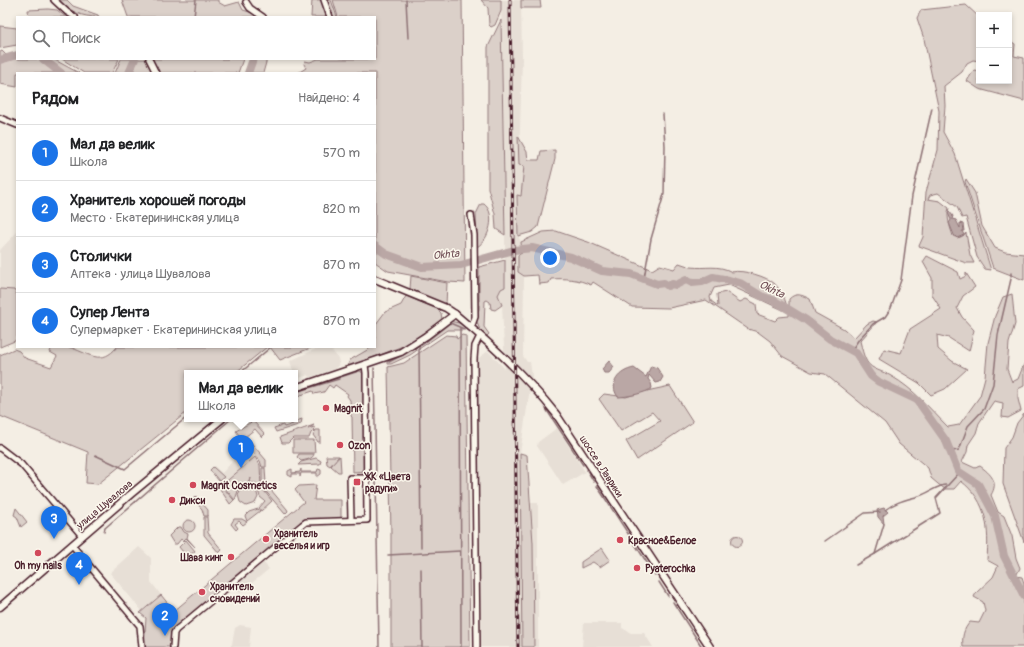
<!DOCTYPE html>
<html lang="ru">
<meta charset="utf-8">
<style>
body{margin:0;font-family:Pangolin,sans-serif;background:#f2f2f2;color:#202124}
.controls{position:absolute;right:12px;top:12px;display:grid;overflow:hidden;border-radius:0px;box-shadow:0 2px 6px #0003}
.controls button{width:36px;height:36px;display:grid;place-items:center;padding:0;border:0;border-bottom:1px solid #e0e0e0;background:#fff;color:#202124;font:20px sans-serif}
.you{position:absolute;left:550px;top:258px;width:14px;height:14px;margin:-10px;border:3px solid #fff;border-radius:50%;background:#1a73e8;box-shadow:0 0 0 6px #1a73e833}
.badge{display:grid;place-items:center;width:26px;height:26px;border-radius:50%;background:#1a73e8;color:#fff;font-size:13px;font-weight:700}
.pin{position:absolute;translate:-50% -33px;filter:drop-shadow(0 1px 2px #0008)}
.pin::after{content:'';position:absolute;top:21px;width:14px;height:12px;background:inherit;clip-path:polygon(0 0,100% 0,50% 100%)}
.popup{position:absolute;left:184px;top:370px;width:114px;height:52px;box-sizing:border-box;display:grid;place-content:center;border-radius:0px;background:#fff;filter:drop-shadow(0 1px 3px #0005);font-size:13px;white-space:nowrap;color:#757577}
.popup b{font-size:15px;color:#202124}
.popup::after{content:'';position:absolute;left:50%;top:100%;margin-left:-8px;border:8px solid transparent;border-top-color:#fff}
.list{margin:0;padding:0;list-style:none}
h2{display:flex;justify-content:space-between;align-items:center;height:52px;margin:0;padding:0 16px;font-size:17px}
h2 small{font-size:13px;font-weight:400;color:#757577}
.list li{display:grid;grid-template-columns:26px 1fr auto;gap:12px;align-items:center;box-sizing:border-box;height:56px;padding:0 16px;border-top:1px solid #e0e0e0}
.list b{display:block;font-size:15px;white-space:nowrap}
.list p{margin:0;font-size:13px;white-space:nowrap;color:#757577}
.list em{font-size:13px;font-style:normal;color:#757577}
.icon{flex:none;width:22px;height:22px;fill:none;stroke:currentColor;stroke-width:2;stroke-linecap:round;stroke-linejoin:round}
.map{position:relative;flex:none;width:1024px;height:647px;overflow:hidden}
.search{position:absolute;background:#fff;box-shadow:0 2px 6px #0003;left:16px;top:16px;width:360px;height:44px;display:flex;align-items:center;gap:10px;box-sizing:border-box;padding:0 14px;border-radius:0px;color:#757577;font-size:15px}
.panel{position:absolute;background:#fff;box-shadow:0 2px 6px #0003;left:16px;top:72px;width:360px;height:276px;border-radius:0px}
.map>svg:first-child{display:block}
</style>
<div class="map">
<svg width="1024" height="647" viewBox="0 0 1024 647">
<rect width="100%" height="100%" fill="#f4eee4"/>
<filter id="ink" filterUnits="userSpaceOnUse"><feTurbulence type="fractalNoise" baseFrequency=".025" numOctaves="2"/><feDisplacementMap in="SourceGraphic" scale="8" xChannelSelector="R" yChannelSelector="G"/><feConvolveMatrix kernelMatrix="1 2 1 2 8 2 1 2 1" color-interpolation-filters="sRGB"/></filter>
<g filter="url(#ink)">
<!-- built -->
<g fill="#e7dfd6">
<polygon points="501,0 521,0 522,59 519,164 524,166 521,196 517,195 516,212 519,224 518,236 521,242 522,253 518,272 524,276 523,356 527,362 530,362 532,376 520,453 521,503 538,503 538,647 480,647 476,360 488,351 505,369 502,305 498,295 501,289 505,287 505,235"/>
<polygon points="17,232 17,295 14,290 0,289 0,250"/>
<polygon points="320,347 329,347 338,358 339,363 336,369 309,378 308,375 296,379 290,361"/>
<polygon points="557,428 585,472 563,485 537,446 538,442"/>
<polygon points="239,440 254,457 251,460 256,465 256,472 230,494 210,470 214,466 222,473 241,452 234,445"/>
<polygon points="139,547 151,558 151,582 161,595 142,611 110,573"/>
<polygon points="263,562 269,569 240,593 234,586"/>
<polygon points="584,623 622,623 622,628 631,633 644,633 653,647 582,647"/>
<polygon points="240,625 251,627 249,647 230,647 232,644 235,628"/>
</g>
<!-- green -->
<g fill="#dbd0c9" stroke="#92787a">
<path d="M58,0H67L73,6L98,15L99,17C81,17 71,12 58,0Z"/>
<polygon points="122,0 218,0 218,2 225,6 239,2 243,10 266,17 128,17"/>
<polygon points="312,0 331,0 337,17 311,17"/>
<polygon points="333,0 462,0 465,283 448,282 388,271 375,262 375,73 298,73 306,68 304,64 305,61 310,62 318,59 375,59 375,17 338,17"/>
<polygon points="481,0 501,0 501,11 495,25 491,27 489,25 488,8"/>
<polygon points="521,0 540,0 541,8 521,8"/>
<path d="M966,5L979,17V61L973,60L967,63L962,72L944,86L945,106L943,132L955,154L991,270L985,269L977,257L966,217L962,218L957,207L938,193L930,195L928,199L940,201L949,208C946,216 950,227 953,236C959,239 962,237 966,233L970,255L974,263H966L919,246L923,237L926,192L938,150L939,111L924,39L917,18L921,10Z"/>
<polygon points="48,9 57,10 66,17 29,17 28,10"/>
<polygon points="501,20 505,235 496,229 495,214 488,188 488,47"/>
<polygon points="0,26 17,28 17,45 0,48"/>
<polygon points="1009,40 1015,44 1014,56 1024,58 1024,101 979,89 967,81 974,70 979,71 979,81 1009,81"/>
<polygon points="2,51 6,55 17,53 17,59 53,59 79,73 17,73 17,87 0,84 0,52"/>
<polygon points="62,59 119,59 112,73 84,73"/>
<polygon points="121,59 147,59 153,73 115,73"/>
<polygon points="151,59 243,59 238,73 157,73"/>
<polygon points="252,59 267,59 263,73 249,73 253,66"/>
<polygon points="518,136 527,152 528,160 539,160 541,151 555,150 555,159 538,227 532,232 518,236 517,195 521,196 524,166 519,165"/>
<polygon points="966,179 975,193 982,226 995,248 1005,252 1024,254 1024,280 993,268 965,182"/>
<path d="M481,204H484C497,214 489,240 477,247L476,214Z"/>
<path d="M556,231L588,242L652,270L660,265L674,269L679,263C683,264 687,266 691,267C706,269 718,264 732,272C742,269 768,277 775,284C781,291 787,301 787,310H783L729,285L714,288L710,297L711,301L718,306L717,294L726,292L740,302L746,299L756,304L757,314L775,321L779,317L789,316V299C796,292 802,295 810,299L815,313L844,329L854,338L867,324L873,321L877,322L860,341C862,348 863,356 867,362C872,370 883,371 891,376C914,389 929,408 948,427L959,425L980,396L985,377L988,343L995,316L1003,297L1012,294L1015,324L1009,343L1007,369L1012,382L1018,379L1024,364V386L1018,389V399L1021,411L1008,418L1002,417L1003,403L994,401L979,423L976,433L968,445L967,452L962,462L975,468L980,466C991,474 999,482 991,495L998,512L1004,516L1012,536L1016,558L1020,568L1016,576L1022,577L1024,583V647H963C962,637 963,630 970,622L979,623L985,611L983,602L974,597L976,593L993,577L998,566L987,560C989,529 988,502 961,481L954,489H945L938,484L931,478L928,468L899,444L885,423L825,374L811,372L782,356L770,341L758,332L748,329L706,300L669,308L632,307L593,282L591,285C579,279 565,278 551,279L549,283L539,284L538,275L524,276L518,272V255L522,253L521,242L543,232Z"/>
<polygon points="927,256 958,272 960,279 966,276 966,273 975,287 963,296 957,308 962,317 974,330 969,351 949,338 937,335 938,349 952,361 967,369 945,389 931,395 919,383 879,359 884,349 901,353 910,329 941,309 932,295 932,278 923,262"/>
<polygon points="505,260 505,287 501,289 498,295 502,305 495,310 491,309 490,302 487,300 485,301 484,327 489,334 486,337 480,330 476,320 479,309 479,267"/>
<polygon points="411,276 447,283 446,305 410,289"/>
<polygon points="0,289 14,290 17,295 17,340 0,347"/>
<polygon points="406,296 437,309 441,313 442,319 408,344 347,368 350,360 369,349 370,347 375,347 376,324 385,312 401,305"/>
<polygon points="449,321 464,324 466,330 447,330 410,355 391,364 387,364 387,362 409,351"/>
<polygon points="446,335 456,336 457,339 462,335 466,336 470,647 391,647 391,535 388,367 404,363"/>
<path d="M52,347C58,347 66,346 72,348C91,355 102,365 117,347H267L235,373H187V412L98,484L86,483L88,452L0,416V355L14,349L19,351L25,358L51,367L57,356L50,352Z"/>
<polygon points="270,347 313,347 280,360"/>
<polygon points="360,371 363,373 365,471 353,472 352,417 351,416 350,400 347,396 348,394 335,385 333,388 329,385 324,392 314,394 313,391 295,397 295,392"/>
<polygon points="670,386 693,422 637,460 626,441 660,421 652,412 621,431 599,399 604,394 626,397 642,392"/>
<polygon points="1024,414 1024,542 1003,484 1004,448 1012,437 1017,423"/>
<polygon points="302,419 301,424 276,432 274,428 283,425 284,427 293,424 293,422"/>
<polygon points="253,421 265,434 262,437 255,429 245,437 247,439 244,442 236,431"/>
<polygon points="314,425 308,429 314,427 315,429 311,433 309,438 293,438 288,443 282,443 280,437"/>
<polygon points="316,430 320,430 320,442 318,442 313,435"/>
<polygon points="248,439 266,460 266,467 262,467 260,461 245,443"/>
<polygon points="293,440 314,440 315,453 293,453"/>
<polygon points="520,453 527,455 533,543 534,647 522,647"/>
<path d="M299,454H314C313,459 306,460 301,461L297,457Z"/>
<polygon points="326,456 339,456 330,466 327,464"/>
<polygon points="340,456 341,472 338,472 331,466"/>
<polygon points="255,457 260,465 261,487 272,501 261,511 259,508 265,501 260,497 256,483 250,483 251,478 247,484 239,488 235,500 222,485"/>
<polygon points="316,458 321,461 320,464 298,465 301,462"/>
<polygon points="213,467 224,477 219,481 210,470"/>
<polygon points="262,468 265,468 266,484 287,509 288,511 285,514 262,487"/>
<polygon points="292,469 292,473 300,472 301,469 301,472 317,472 318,469 321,470 321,474 317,477 317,473 301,473 300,477 300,474 292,474 292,477 288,475 288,471"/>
<polygon points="316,485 314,500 341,500 341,520 304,521 171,633 170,647 144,647 146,618 140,613 161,595 174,611 304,502 295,490 299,486"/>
<polygon points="250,486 256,490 258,497 255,503 246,506 240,502 238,495 241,488"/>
<polygon points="220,489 224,489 234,500 230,504"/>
<polygon points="196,496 208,510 208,516 204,516 202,509 193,499"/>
<polygon points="16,508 27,522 21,527 17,517 14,515"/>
<polygon points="258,509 260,511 247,521 245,516 249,512"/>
<polygon points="204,517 207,517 208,533 222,550 219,553 204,535"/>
<polygon points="234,519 242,519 247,522 243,525 239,521 235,524 238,528 236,530 231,524"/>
<circle cx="189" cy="526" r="6"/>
<polygon points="178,527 181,527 184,532 188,534 187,538 195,547 186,538 183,541 181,539 177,544 174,544 169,536"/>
<circle cx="737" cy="541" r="5.5"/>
<polygon points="186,540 195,551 187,557 179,547"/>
<polygon points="602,548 610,560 600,567 593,562 581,568 581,562"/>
</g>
<!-- water -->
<g fill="#baa7a5" stroke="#8d7174">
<polygon points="949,211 953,216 952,219 956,220 960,228 960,223 963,224 964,231 962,231 964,235 957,238 954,235 949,223 951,220 948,213"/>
<polygon points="609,361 614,367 609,373 604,373 602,369"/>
<path d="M651,366L657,368L663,377L660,382L656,383L649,375L648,379L651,383L652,388C647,393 626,397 618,397C608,383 619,371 634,368L646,377Z"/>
<polygon points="884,508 888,512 883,516 884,524 878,517 877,510"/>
</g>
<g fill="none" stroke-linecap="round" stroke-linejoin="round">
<!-- stream -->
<g stroke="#8d7174" stroke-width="1.5">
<polyline points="406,0 408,38"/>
<polyline points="194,17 196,0"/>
<polyline points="1011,273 1011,276"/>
<polyline points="644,278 651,239 664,194 665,146 663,114"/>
<polyline points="460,328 461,647"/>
<polyline points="419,346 421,547"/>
<polyline points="851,351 859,339 873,324 885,317 891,308 901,280 912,196 932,108"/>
<polyline points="389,362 423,344 450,323 464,329"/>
<polyline points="374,368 379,647"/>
<polyline points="240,373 271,347"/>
<polyline points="295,392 339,379"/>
<polyline points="546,409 583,465"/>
<polyline points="948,447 952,451 959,450 968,426 984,409 993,384 998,335 1011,279"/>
<polyline points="95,455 125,469 187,417"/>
<polyline points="587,470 594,482"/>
<polyline points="597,486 655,575"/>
<path d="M885,510C895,502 906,500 919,496C928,494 937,485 946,485"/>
<polyline points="104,532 105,528 231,419"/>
<polyline points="825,541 865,513 880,512"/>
<polyline points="875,554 940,513 936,498 960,472"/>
<polyline points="388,555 460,551"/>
<polyline points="856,565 875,554 884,524"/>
<polyline points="421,569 422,647"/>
<polyline points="659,582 668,596"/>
<polyline points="673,602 702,647"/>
</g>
<!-- river -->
<g stroke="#baa7a5" stroke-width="8">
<polyline points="43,59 61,73"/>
<polyline points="0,60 17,55"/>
<polyline points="129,73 135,59"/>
<polyline points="248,73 253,59"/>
<polyline points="375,246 386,254 422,267 461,265 514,250 532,248 571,257 602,271 631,274 657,284 664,283 668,286 672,284 676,285 686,280 692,283 702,282 713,277 729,280 740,283 761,296 773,300 806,320 830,339 856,353 871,376 879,382 917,400 946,441 958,471 978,484 995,516 1004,556 1024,596"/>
</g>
<!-- minor casing -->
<g stroke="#4a1f2b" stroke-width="8">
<g id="minor">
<polyline points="54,0 67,12 75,17"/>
<polyline points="324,0 330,17"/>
<polyline points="246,2 250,8 263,17"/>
<polyline points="149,59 156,73"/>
<polyline points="0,118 17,125"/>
<polyline points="471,328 475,317 474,235 471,215"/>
<polyline points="0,448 21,464 82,536"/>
<polyline points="351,519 350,478 367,478"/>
<polyline points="72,545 140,626 142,647"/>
<polyline points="173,647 174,633 176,630 302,525 306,522 367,520 366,373 365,365"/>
<polyline points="477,647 474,359 475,346 480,336"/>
</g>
</g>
<!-- tertiary casing -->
<g stroke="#4a1f2b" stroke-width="9">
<g id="tertiary">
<path d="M375,279L446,308L455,314C491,344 527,377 556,414L710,647"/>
<polyline points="295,388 401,352 426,336 455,314"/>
<polyline points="0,607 131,494 222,419"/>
</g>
</g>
<!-- minor -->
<use href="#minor" stroke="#fbf7ec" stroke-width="5"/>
<!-- tertiary -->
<use href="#tertiary" stroke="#fbf7ec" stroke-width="6"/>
<!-- rail casing -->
<g stroke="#4a1f2b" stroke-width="3">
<polyline id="rail" points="510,0 518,647"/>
</g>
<!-- rail -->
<use href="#rail" stroke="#fbf7ec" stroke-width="1.5" stroke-dasharray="4.5" stroke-linecap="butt"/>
</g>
</g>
<!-- markers -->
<g fill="#d1495b" stroke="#fbf7ec" stroke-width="1.5">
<circle cx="326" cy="408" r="4"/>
<circle cx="340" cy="445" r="4"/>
<rect x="353" y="478" width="8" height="8" rx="2"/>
<circle cx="193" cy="485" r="4"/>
<circle cx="172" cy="500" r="4"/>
<circle cx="266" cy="539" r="4"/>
<circle cx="620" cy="540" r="4"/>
<circle cx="38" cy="553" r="4"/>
<circle cx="231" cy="557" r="4"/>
<circle cx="637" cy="568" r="4"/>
<circle cx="202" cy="592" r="4"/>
</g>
<g text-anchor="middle" stroke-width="3" stroke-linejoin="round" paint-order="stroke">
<!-- poi labels -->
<g font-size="10" font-weight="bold" fill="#4a1f2b" stroke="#fbf7ec" text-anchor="start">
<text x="334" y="412">Magnit</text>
<text x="348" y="449">Ozon</text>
<text x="365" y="480">ЖК «Цвета<tspan x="365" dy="12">радуги»</tspan></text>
<text x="201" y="489">Magnit Cosmetics</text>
<text x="180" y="504">Дикси</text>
<text x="274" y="537">Хранитель<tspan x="274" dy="12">веселья и игр</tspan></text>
<text x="628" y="544">Красное&amp;Белое</text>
<text x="223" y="561" text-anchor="end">Шава кинг</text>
<text x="38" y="569" text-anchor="middle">Oh my nails</text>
<text x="645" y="572">Pyaterochka</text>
<text x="210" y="590">Хранитель<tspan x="210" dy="12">сновидений</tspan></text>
</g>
<!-- street labels -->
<g font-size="10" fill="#4a1f2b" stroke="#fbf7ec">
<text transform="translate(602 466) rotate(57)" y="4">шоссе в Лаврики</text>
<text transform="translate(104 504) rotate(-40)" y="4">улица Шувалова</text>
</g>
<!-- water labels -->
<g font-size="11" font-style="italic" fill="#714f56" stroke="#fbf7ec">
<text transform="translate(446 254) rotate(-5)" y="4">Okhta</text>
<text transform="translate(772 289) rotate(26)" y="4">Okhta</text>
</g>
</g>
</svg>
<div class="controls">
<button>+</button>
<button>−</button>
</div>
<div class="you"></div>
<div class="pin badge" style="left:241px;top:468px">1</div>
<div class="popup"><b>Мал да велик</b>Школа</div>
<div class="pin badge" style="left:165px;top:636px">2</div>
<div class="pin badge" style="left:54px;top:539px">3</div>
<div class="pin badge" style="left:79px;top:585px">4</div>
<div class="search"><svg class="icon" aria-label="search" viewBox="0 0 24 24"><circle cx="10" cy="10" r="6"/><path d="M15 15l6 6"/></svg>Поиск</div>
<section class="panel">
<h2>Рядом<small>Найдено: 4</small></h2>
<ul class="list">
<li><span class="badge">1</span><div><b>Мал да велик</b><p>Школа</p></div><em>570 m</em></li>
<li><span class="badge">2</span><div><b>Хранитель хорошей погоды</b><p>Место · Екатерининская улица</p></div><em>820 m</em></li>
<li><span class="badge">3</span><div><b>Столички</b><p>Аптека · улица Шувалова</p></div><em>870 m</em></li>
<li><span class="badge">4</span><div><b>Супер Лента</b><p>Супермаркет · Екатерининская улица</p></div><em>870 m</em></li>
</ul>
</section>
</div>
